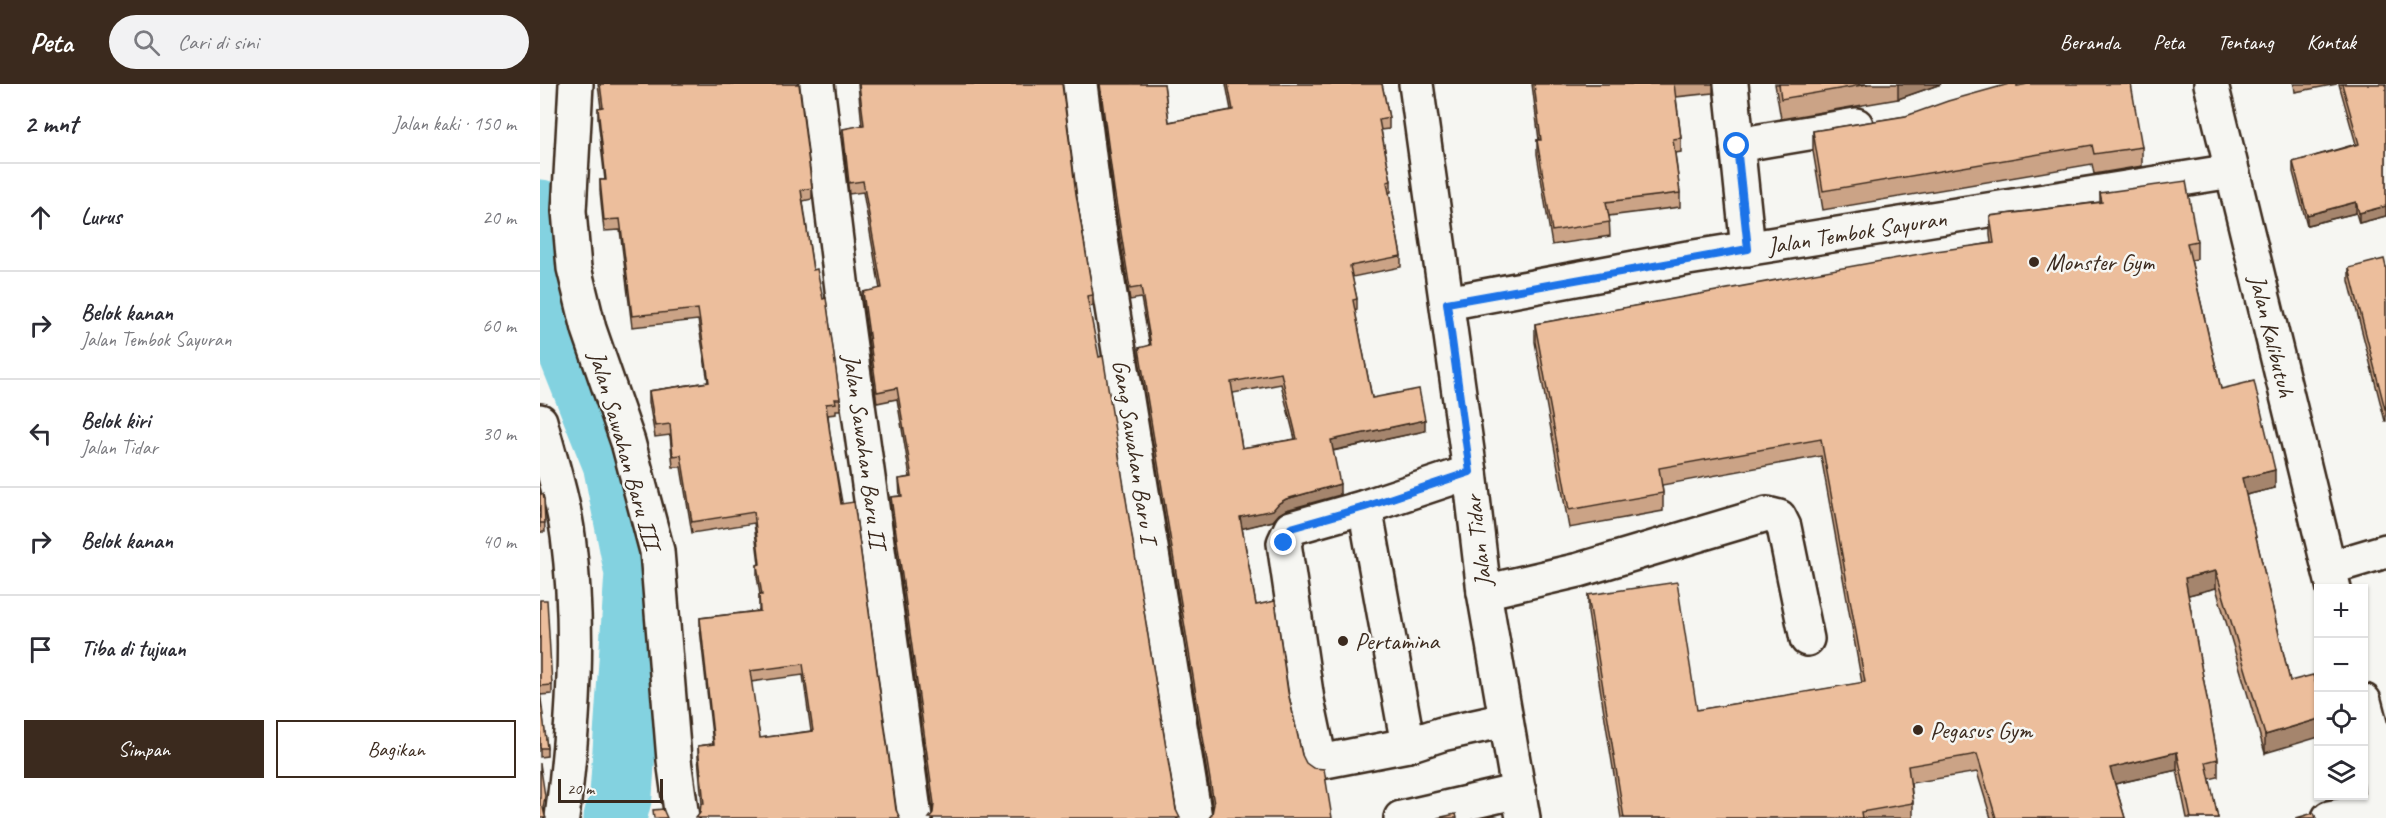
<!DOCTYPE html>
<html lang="id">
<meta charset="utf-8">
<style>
body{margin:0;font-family:Caveat,sans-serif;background:#f2f2f3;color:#2b2b33}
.controls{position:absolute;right:18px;bottom:18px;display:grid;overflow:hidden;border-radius:0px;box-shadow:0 2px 4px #0004}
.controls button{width:54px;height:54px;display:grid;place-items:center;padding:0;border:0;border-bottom:2px solid #e1e1e2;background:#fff;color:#2b2b33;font:30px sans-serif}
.scale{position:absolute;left:18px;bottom:15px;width:105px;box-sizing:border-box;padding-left:6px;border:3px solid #3b2a1e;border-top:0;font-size:16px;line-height:21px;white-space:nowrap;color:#3b2a1e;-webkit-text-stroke:4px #f6f6f2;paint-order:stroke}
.stop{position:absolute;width:18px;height:18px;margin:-14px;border:4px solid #1a73e8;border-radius:50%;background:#fff}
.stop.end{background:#1a73e8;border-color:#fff;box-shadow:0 2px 6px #0008}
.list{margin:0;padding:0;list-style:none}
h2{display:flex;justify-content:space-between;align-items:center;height:78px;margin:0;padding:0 24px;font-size:26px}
h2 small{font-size:20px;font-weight:400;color:#7c7c81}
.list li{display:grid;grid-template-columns:39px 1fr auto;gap:18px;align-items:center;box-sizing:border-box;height:108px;padding:0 24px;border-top:2px solid #e1e1e2}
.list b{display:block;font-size:22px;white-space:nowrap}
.list p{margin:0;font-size:20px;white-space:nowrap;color:#7c7c81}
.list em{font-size:20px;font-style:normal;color:#7c7c81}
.actions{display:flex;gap:12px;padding:18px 24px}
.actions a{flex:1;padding:14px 0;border:2px solid #3b2a1e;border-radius:0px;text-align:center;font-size:21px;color:#3b2a1e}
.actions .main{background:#3b2a1e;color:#fff}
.icon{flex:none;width:33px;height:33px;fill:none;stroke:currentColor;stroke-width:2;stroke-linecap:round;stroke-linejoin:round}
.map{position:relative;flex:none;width:1846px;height:734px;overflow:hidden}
header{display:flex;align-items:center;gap:36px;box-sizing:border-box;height:84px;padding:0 30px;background:#3b2a1e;color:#fff}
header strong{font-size:28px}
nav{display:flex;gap:33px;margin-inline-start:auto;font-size:21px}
.search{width:420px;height:54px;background:#f2f2f3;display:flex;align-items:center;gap:15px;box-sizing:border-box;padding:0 21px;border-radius:33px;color:#7c7c81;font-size:22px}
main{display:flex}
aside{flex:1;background:#fff}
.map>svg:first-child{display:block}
</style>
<header>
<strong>Peta</strong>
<div class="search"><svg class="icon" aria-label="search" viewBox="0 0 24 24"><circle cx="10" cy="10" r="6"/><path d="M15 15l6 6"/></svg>Cari di sini</div>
<nav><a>Beranda</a><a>Peta</a><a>Tentang</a><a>Kontak</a></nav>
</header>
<main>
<aside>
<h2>2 mnt<small>Jalan kaki · 150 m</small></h2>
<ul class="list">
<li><svg class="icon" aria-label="ahead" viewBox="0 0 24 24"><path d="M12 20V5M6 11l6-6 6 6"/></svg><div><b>Lurus</b></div><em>20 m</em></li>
<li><svg class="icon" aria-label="right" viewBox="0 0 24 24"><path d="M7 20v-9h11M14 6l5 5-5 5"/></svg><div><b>Belok kanan</b><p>Jalan Tembok Sayuran</p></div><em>60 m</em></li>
<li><svg class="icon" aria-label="left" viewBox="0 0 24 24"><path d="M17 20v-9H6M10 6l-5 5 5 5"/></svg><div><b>Belok kiri</b><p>Jalan Tidar</p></div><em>30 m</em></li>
<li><svg class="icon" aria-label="right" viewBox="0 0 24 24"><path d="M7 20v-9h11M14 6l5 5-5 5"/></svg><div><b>Belok kanan</b></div><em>40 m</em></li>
<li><svg class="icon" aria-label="arrive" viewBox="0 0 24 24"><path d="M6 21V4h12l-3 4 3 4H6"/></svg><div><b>Tiba di tujuan</b></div></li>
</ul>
<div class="actions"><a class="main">Simpan</a><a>Bagikan</a></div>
</aside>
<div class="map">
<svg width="1846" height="734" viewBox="0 0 1846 734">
<rect width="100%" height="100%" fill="#f6f6f2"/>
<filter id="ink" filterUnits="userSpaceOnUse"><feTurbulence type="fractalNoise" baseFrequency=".0167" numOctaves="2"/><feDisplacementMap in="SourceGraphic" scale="12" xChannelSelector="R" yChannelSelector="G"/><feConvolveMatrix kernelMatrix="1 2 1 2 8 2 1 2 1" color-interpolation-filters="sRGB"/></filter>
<g filter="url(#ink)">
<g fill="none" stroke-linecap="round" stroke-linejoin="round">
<!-- river -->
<polyline stroke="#83d2e0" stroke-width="63" points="0,127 18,239 74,379 96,489 81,711 75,734"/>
<!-- minor casing -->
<g stroke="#3b2a1e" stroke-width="38">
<g id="minor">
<polyline points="36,0 29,127 34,184 49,245 88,358 117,467 134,676 142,734"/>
<polyline points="277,0 302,205 375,734"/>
<polyline points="540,0 555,119 655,734"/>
<polyline points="876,0 930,388 944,508 983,734"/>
<polyline points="1191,0 1208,165"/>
<polyline points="1671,0 1794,505"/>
<polyline points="1197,61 1316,41"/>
<polyline points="907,219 1148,174 1692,87"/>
<path d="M0,337C10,375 23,414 28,452C40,546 34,641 22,734"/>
<polyline points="930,388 825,423 751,444 744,459 767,616 780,678 868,661 902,650 966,636"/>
<polyline points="825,423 868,661"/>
<polyline points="1789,484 1846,467"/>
<polyline points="944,508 1039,486 1227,430 1239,433 1244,443 1267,555"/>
<polyline points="1824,617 1838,671 1844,734"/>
<polyline points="861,734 979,707"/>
<polyline points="1789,734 1846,723"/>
</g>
</g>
<!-- minor -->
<use href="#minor" stroke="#f6f6f2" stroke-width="33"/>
</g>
<!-- wall -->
<g fill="#cba386" stroke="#3b2a1e" stroke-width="1.5" fill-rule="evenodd">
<path d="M58,0H259L272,104V115L263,117L273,186L300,315V326H296V330L288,331L290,350L356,726L160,729L162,720L158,673V662L173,660L160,545V534L219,527V511H220L217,492V481L219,480L214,439L152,449L141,383H133L130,351L115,353L109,318V307L168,298L158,236L92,243L80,146L64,147L60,107V96H65L58,35V24H61ZM263,591L271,647L220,654L211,598Z"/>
<polygon points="318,0 522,0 536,110 553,211 553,222 549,223 636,726 393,729 393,726 351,424 351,413 360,412 359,395 370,393 357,315 337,319 323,219 323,208 340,205 323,108 309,110 303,56 303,45 322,42"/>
<path d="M559,0H624L629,38L691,26L686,0H842L849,34V45L841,46L851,97V108L849,109L861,172V183L812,193L817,215V226L815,227L832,314L885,347L793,367L800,411L746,426L739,430L733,437L702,444L716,521L748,608L762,671L672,730L673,726L599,275V264L610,262L601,214L590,216L574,116ZM741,300L755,355L702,364L693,309Z"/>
<polygon points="992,0 1173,0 1173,9 1136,13 1141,54 1141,68 1135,69 1140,109 1140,123 1069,132 1070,152 1012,161 997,70 997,56 999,56"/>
<polygon points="1235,0 1401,0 1358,15 1241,35"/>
<polygon points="1754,0 1797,0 1755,8"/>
<polygon points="1799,0 1846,0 1846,132 1819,139 1816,129 1767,141 1753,88 1753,78 1816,60"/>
<polygon points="1477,2 1602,63 1602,82 1554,90 1552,80 1283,126 1273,67 1273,47 1366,32"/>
<polygon points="1560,109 1657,157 1657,175 1651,176 1681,305 1735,404 1706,411 1750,597 1725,669 1676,504 1648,511 1678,675 1678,693 1669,695 1678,734 1647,734 1637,686 1575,700 1585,734 1451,734 1437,688 1371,699 1373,719 1373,734 1081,734 1048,529 1048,511 1157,626 1322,599 1281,372 1122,401 1123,409 1123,427 1029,444 995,258 995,240 1451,159 1450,150 1450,132 1560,118"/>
<polygon points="1846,183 1846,337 1845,337 1809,197 1809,184"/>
<polygon points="0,410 4,415 5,448 0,448"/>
<polygon points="0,516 12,601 12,610 0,611 7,664 7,672 0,673"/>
</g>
<!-- shaded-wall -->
<g fill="#a5856d" stroke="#3b2a1e" stroke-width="1.5">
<polygon points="1358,0 1401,0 1358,15"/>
<polygon points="1816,118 1816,129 1767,141 1767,131"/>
<polygon points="1846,122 1846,132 1819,139 1819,129"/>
<polygon points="885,336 885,347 791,367 791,356"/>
<polygon points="1735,386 1735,404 1702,412 1702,394"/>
<polygon points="800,400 800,411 746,426 739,430 733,437 700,445 700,433 739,419 746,415"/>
<polygon points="1676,487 1676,504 1645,512 1645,494"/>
<polygon points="1779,635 1779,653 1725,669 1725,651"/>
<polygon points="1637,668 1637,686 1570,701 1570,684"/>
</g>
<!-- building -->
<g fill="#ecbe9c" stroke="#3b2a1e" stroke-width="1.5" fill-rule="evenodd">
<path d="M60,0H259L272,104L261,106L273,186L277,185L283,215L286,214L300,315H295L296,319L286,320L290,350L301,420L314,418L356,726L360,734H156L160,729L161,720H164L158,662L174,660L160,534L220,527L219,511H222L217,481L220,480L214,428L152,438L141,371L133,372L130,340L115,342L109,307L169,298L158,225L92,232L80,135L64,136L60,96H66L58,24L63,23ZM263,580L273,647L220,654L210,587Z"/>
<polygon points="319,0 522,0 536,110 553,211 547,212 559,273 563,272 636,726 640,734 389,734 393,729 394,720 351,413 362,412 359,395 372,393 357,304 337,308 323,208 342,204 323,97 309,99 303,45 324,41"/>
<path d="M560,0H624L629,38L693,26L688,0H842L849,34L839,36L851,97L847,98L861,172L810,182L817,215L813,216L832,314L879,305L885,336L791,356L800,400L746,415L739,419L733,426L700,433L716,521L735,517L748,608L762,671L766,679L773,684L784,685L792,734H669L672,730L674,720L599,264L611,261L601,203L590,205L574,105ZM741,289L757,355L702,364L691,298Z"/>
<polygon points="994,0 1134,0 1141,54 1133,55 1140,109 1066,118 1070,138 1012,147 997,56 1001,56"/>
<polygon points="1239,0 1328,0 1241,15"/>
<polygon points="1469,0 1477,0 1477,2 1488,0 1591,0 1602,63 1554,70 1552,61 1283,107 1273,47 1366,32 1408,17"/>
<polygon points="1802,0 1846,0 1846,122 1819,129 1816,118 1767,131 1753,78 1819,60"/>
<polygon points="1646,97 1657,157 1647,159 1681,305 1714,297 1735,386 1702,394 1750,597 1773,591 1779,610 1779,635 1725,651 1676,487 1645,494 1678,675 1666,678 1678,734 1651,734 1637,668 1570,684 1585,734 1456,734 1437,670 1368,682 1373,719 1321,728 1322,734 1084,734 1048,511 1137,498 1157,626 1325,598 1281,355 1119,384 1123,409 1029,426 995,240 1396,167 1454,159 1450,132 1562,118 1560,109"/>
<polygon points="1844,175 1846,183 1846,325 1845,325 1809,184"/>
<polygon points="0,410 3,410 4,415 5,439 0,439"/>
<polygon points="0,516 7,516 12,601 0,602"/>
<polygon points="0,607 7,664 0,664"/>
<polygon points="0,679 5,712 3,724 5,732 6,734 0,734"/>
<polygon points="123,725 127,734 114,734 113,726"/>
<polygon points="1774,729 1776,734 1756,734"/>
<polygon points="916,730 917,734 897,734"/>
</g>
</g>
<g fill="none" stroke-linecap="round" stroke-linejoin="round" filter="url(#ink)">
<!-- route -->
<polyline stroke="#1a73e8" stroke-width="8" points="744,459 751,444 825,423 930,388 907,219 1208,165 1197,62"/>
</g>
<!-- markers -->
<g fill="#3b2a1e" stroke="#f6f6f2" stroke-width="2">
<circle cx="1494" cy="178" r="6"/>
<circle cx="803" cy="557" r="6"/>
<circle cx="1378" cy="646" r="6"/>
</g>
<g text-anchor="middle" stroke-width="5" stroke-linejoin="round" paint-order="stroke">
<!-- street labels -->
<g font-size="24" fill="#3b2a1e" stroke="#f6f6f2">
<text transform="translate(1317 148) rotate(-9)" y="8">Jalan Tembok Sayuran</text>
<text transform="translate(1732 252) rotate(76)" y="8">Jalan Kalibutuh</text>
<text transform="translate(85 366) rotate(74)" y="8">Jalan Sawahan Baru III</text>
<text transform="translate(325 367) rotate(82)" y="8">Jalan Sawahan Baru II</text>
<text transform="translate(595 367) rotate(81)" y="8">Gang Sawahan Baru I</text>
<text transform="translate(938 457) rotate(-97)" y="8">Jalan Tidar</text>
</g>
<!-- poi labels -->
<g font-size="24" fill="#3b2a1e" stroke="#f6f6f2" text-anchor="start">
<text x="1506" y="186">Monster Gym</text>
<text x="815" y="565">Pertamina</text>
<text x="1390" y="654">Pegasus Gym</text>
</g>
</g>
</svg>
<div class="controls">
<button>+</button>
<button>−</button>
<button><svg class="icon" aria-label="locate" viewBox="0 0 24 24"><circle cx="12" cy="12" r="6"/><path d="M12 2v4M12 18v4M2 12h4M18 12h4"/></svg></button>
<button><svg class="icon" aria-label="layers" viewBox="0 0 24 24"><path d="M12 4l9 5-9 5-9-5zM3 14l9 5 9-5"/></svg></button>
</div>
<div class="scale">20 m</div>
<div class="stop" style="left:1197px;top:62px"></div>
<div class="stop end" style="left:744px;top:459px"></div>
</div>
</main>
